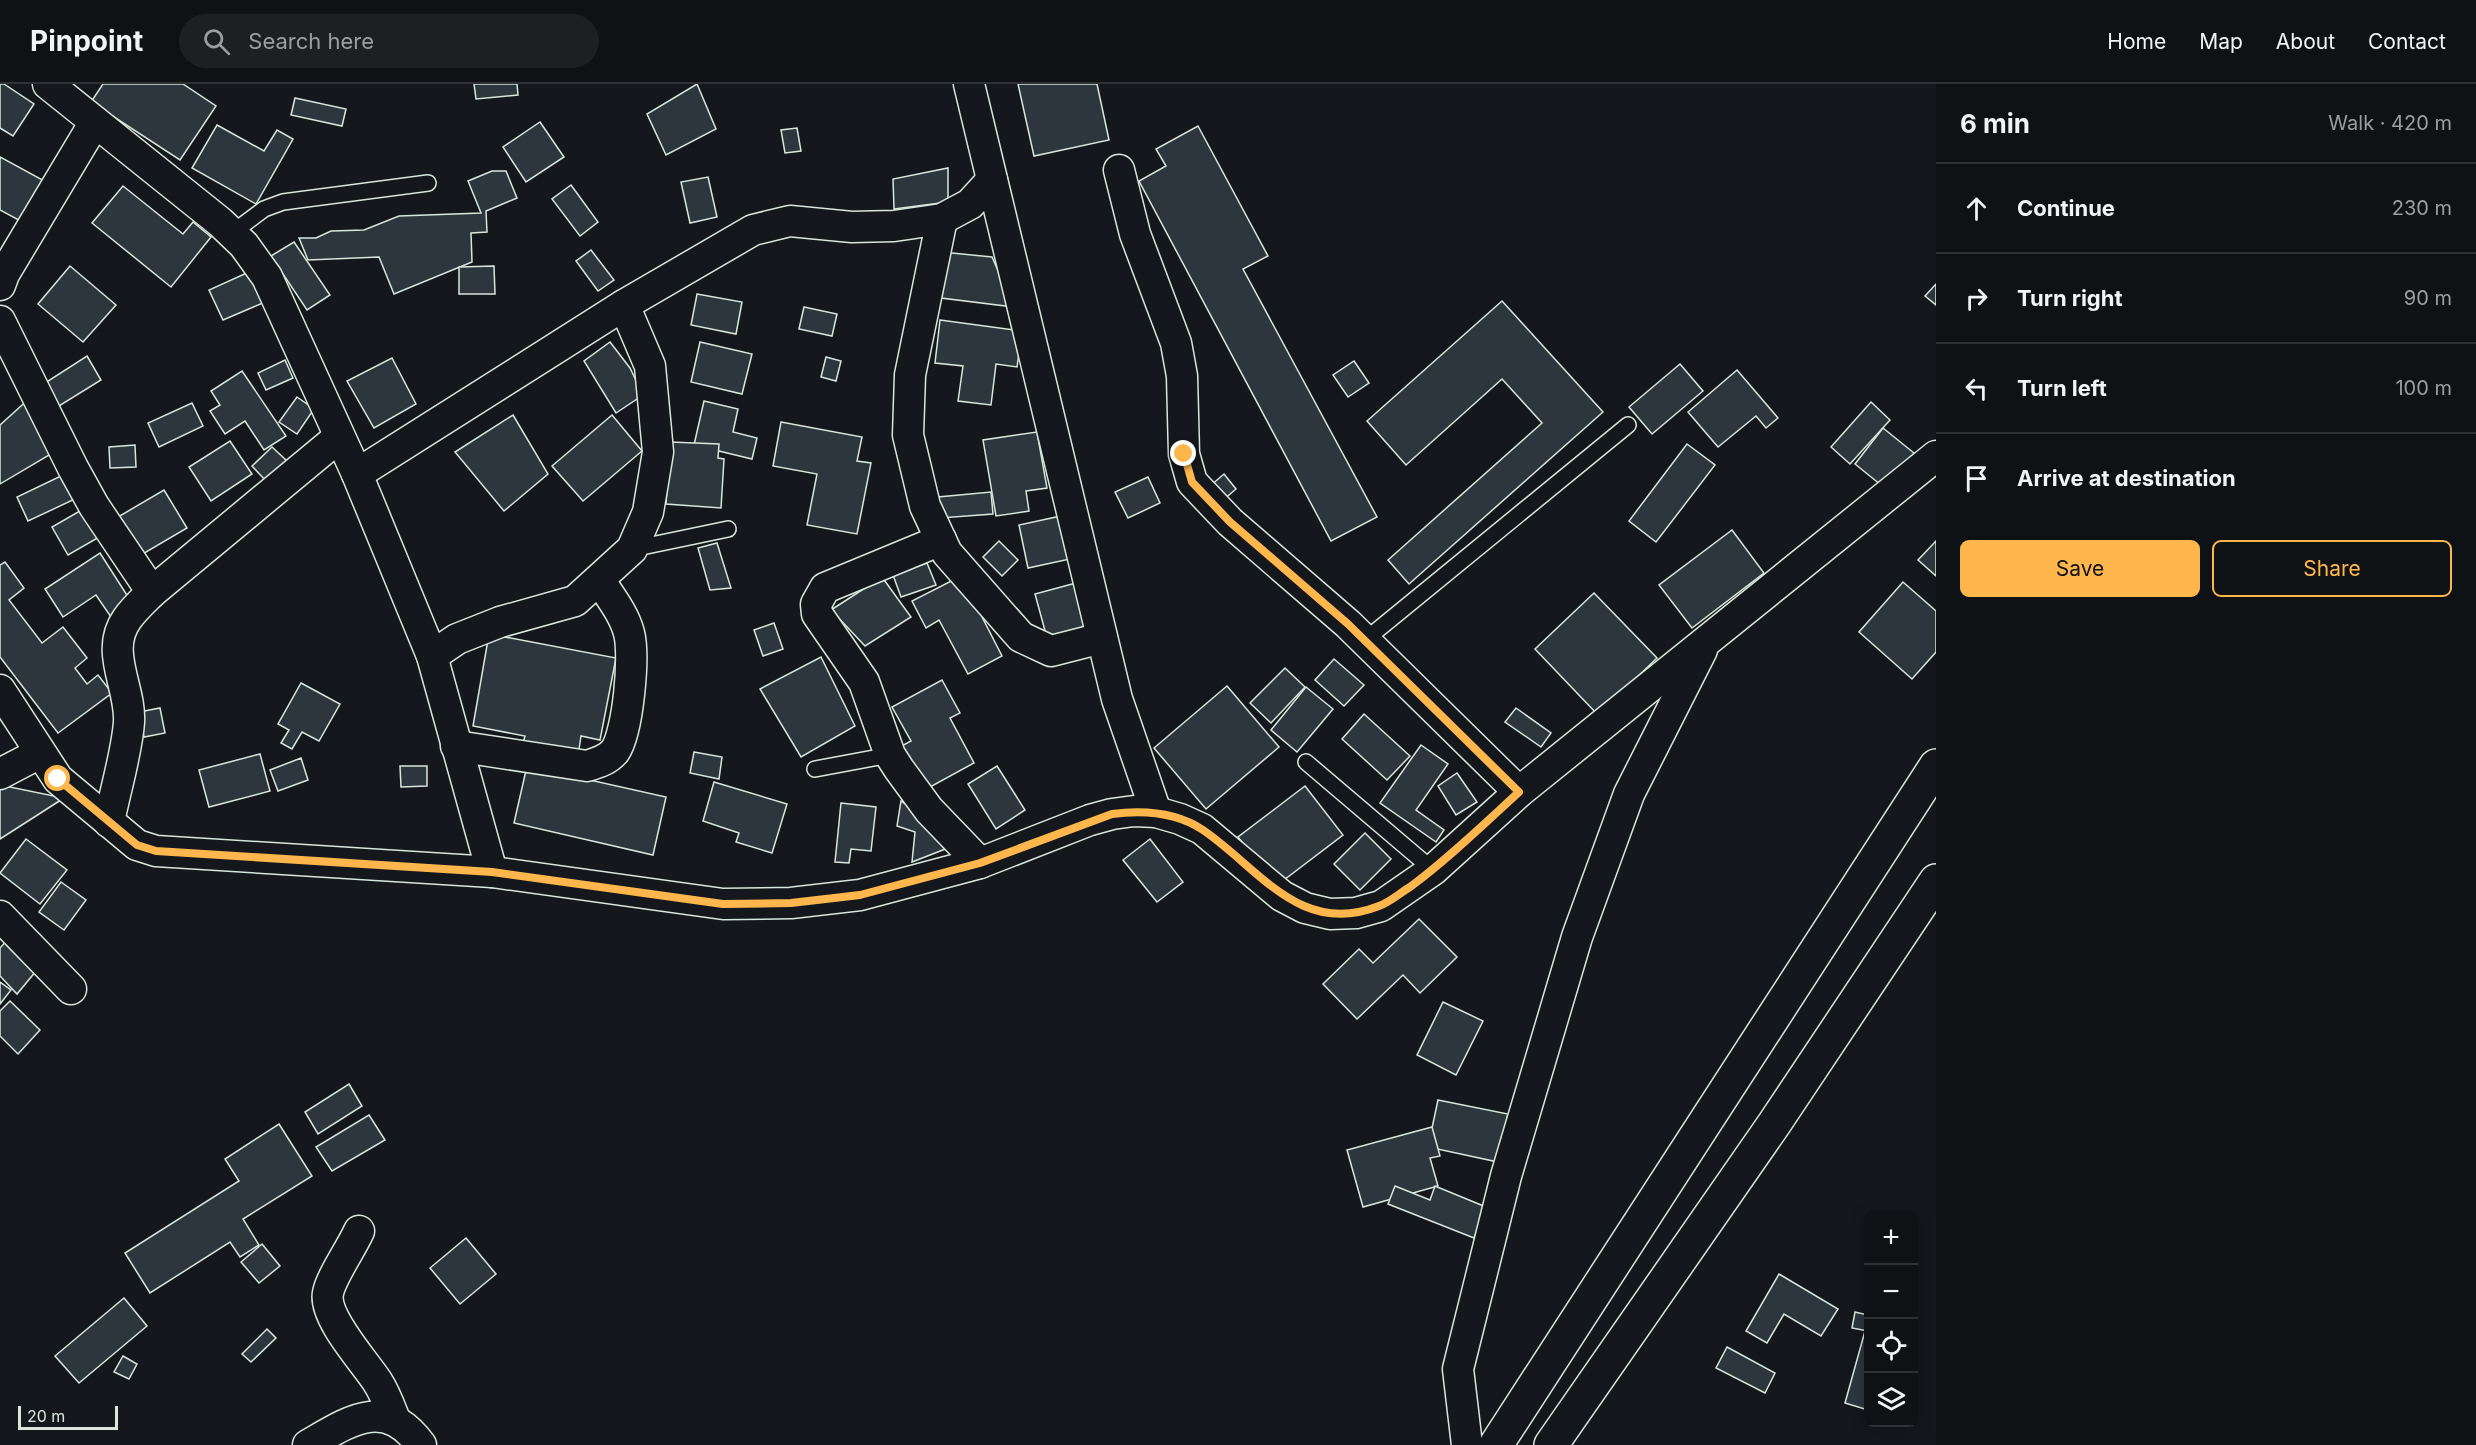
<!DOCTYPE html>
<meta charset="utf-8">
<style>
body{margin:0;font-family:Inter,sans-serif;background:#1d2022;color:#f1f3f6}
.controls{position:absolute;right:18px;bottom:18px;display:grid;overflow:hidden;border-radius:9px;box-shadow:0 3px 15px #0003}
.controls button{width:54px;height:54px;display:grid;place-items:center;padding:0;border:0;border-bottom:2px solid #2f3234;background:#0f1215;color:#f1f3f6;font:30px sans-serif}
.scale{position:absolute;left:18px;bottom:15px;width:100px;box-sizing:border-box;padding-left:6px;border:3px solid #d8e6dc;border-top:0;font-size:16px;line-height:21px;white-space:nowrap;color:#d8e6dc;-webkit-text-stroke:4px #14181c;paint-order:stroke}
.stop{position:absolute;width:18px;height:18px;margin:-14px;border:4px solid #ffb74d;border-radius:50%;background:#fff}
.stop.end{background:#ffb74d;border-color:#fff;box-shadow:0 2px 6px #0008}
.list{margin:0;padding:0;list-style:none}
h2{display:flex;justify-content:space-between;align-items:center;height:78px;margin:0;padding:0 24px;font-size:26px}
h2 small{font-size:20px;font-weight:400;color:#9b9ea0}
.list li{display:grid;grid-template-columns:39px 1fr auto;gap:18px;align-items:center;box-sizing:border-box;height:90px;padding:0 24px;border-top:2px solid #2f3234}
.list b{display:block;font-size:22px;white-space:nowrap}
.list em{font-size:20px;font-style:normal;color:#9b9ea0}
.actions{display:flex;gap:12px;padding:18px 24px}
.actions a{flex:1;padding:14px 0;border:2px solid #ffb74d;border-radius:9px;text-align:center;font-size:21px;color:#ffb74d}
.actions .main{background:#ffb74d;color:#111}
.icon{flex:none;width:33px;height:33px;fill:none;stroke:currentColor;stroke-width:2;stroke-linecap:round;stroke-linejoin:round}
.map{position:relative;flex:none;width:1936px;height:1361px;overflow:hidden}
header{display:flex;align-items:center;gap:36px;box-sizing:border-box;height:84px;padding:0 30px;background:#0f1215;border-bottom:2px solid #2f3234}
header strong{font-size:28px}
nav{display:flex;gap:33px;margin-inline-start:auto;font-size:21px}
.search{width:420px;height:54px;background:#1d2022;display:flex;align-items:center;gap:15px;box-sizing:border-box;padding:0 21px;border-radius:33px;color:#9b9ea0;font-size:22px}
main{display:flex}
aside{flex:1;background:#0f1215}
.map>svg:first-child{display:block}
</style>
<header>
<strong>Pinpoint</strong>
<div class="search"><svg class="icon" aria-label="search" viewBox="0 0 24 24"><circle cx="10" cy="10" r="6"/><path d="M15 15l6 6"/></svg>Search here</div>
<nav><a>Home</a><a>Map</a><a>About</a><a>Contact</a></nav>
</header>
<main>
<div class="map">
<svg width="1936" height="1361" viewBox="0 0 1936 1361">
<rect width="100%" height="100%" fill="#14181c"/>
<!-- building -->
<g fill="#2c363c" stroke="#d8e6dc" stroke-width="1.5">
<polygon points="0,0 4,0 34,20 13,52 0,44"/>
<polygon points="103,0 183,0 216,22 180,76 91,18"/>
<polygon points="474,0 517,0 518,11 476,15"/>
<polygon points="697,0 716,45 666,71 647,30"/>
<polygon points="1018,0 1097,0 1109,56 1034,72"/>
<polygon points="295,14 346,25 342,42 291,31"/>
<polygon points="540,38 564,73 526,98 503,63"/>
<polygon points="217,41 264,67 277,46 293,55 256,120 192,84"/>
<polygon points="1198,42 1268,172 1243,185 1377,433 1331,457 1139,97 1166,82 1156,65"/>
<polygon points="797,44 801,67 785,69 781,46"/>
<polygon points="0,73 48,99 26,140 0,126"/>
<polygon points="948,84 948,118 894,125 893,95"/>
<polygon points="492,87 506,87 517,114 486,127 487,148 471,149 472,178 394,210 379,173 308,176 299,154 316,154 331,147 364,146 399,132 481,129 468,97"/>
<polygon points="708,93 717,133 690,139 681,98"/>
<polygon points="571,101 598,138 580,152 552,115"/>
<polygon points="123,102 183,150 193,138 211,153 171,203 92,139"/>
<polygon points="294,158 330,211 307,226 271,172"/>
<polygon points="591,166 614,196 598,207 576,177"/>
<polygon points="942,168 992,173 1014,223 933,213"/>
<polygon points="70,182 116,221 83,258 38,220"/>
<polygon points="494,182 495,210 459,210 459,183"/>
<polygon points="251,187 265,218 223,236 209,206"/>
<polygon points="1936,200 1936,221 1925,212"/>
<polygon points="697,210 742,218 736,250 691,241"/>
<polygon points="1502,217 1603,328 1409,500 1388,476 1542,339 1502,295 1406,381 1367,337"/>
<polygon points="804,223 837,230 832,252 799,245"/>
<polygon points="940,236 1022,247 1017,283 996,280 991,321 958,317 963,282 935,279"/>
<polygon points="610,258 630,284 643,311 616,329 584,277"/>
<polygon points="700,258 752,270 742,310 691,298"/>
<polygon points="87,272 101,296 59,322 45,299"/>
<polygon points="826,273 841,277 836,297 821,293"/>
<polygon points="392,274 416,320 374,344 347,297"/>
<polygon points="285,276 293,294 266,306 258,289"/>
<polygon points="1354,277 1369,299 1348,313 1333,291"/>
<polygon points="1680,280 1703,307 1652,350 1629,323"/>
<polygon points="1737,286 1778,334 1766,344 1756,332 1718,363 1688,328"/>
<polygon points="242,287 286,352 264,366 245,337 225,350 210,327 220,321 211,307"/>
<polygon points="31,313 56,367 0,400 0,341"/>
<polygon points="297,313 314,325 297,350 279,338"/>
<polygon points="704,317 738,325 733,348 757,354 752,375 694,361"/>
<polygon points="1871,318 1890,336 1850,380 1831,363"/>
<polygon points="192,319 203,342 159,363 148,339"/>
<polygon points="513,331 548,390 504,427 455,368"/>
<polygon points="612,331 642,367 583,417 552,382"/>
<polygon points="781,338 862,353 857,377 871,379 857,450 807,441 817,390 773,382"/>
<polygon points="1883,344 1914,369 1886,405 1855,380"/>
<polygon points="1037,348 1047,404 1026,407 1029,427 996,432 983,356"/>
<polygon points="230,357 252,390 211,417 189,383"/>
<polygon points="670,358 719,360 718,374 724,375 721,424 666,420"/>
<polygon points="1687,360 1715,381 1656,458 1629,437"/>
<polygon points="135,361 136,383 110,384 109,363"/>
<polygon points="272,363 287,377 266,397 252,382"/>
<polygon points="65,390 77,414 28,437 17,413"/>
<polygon points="1224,390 1236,405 1222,417 1210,402"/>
<polygon points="1148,393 1160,419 1128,434 1115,408"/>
<polygon points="164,406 187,444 141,471 118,433"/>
<polygon points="991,408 993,430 940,434 938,413"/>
<polygon points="85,424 101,452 68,471 52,443"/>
<polygon points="1061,432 1070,475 1028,484 1019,441"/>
<polygon points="1732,446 1764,489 1692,544 1659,501"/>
<polygon points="999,457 1018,476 1002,492 983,473"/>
<polygon points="1936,457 1936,492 1918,476"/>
<polygon points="717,459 731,504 710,506 698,464"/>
<polygon points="100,469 132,519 111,533 96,511 63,533 45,505"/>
<polygon points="5,478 24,504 9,516 42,559 63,543 87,574 75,584 87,600 98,591 112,609 58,649 0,573 0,481"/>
<polygon points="927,479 936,501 901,513 893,491"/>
<polygon points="961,492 1002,572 968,590 939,536 926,544 912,517"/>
<polygon points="882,493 911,533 865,562 831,526"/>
<polygon points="1903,498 1936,527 1936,568 1912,595 1859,548"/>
<polygon points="1076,499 1087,544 1047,554 1035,510"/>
<polygon points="1594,509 1657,574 1598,631 1535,565"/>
<polygon points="774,539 783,565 763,572 754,546"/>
<polygon points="489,550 616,574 600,656 581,652 578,672 522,663 525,652 473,642"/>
<polygon points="821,573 855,642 801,673 760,605"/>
<polygon points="1334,575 1364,601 1344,622 1315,596"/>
<polygon points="1285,584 1305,603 1271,639 1250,619"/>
<polygon points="942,596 960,629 950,634 974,679 921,708 898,664 911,657 892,623"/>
<polygon points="301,599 340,620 319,657 302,648 292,665 281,659 289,646 278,640"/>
<polygon points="1227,602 1279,663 1206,725 1154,664"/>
<polygon points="1306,603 1333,625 1297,668 1271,646"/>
<polygon points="160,624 165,649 144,653 139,628"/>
<polygon points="1516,624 1551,649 1541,663 1505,638"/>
<polygon points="1364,630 1410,672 1387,696 1342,655"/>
<polygon points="1421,661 1448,680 1416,726 1444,746 1436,758 1380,719"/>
<polygon points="694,668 722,673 719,695 690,689"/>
<polygon points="260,670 270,707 209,723 199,686"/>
<polygon points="301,674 308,696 278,707 270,686"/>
<polygon points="400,682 427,682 427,702 401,703"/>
<polygon points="527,682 666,713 653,771 514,739"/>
<polygon points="997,682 1025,726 996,745 968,700"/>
<polygon points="1457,689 1477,718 1456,731 1438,702"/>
<polygon points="714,698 787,720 772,769 736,758 739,749 703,737"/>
<polygon points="0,701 64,714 0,755"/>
<polygon points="1305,702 1343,751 1276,802 1238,753"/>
<polygon points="901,717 946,746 953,762 912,778 915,748 897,742"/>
<polygon points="841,719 876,723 871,767 851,765 849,779 835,778"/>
<polygon points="1365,749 1391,775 1360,806 1334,780"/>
<polygon points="26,755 67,786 40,820 0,789"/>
<polygon points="1150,755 1183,798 1157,818 1123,776"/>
<polygon points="61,798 86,816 64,846 39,828"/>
<polygon points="1419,835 1457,873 1420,909 1403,891 1357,935 1323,900 1359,865 1373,879"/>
<polygon points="9,854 41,881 17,910 0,892 0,864"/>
<polygon points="0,898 11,906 0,920"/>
<polygon points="10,917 40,946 18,970 0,952 0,927"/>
<polygon points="1443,918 1483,937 1456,991 1417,971"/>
<polygon points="349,1000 362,1022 318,1050 305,1028"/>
<polygon points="1438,1016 1508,1030 1498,1078 1428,1063"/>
<polygon points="369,1031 385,1056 332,1087 316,1063"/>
<polygon points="279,1040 312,1092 243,1135 259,1161 240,1173 230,1158 150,1209 125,1169 239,1097 225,1075"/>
<polygon points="1432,1043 1440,1072 1430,1074 1438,1102 1363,1123 1347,1066"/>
<polygon points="1395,1102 1430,1116 1435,1102 1486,1123 1474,1154 1388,1120"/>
<polygon points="466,1154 496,1190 460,1220 430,1184"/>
<polygon points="262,1160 280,1182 259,1199 241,1178"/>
<polygon points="1779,1190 1838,1225 1821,1252 1784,1230 1767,1259 1746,1247"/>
<polygon points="124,1214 147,1242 79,1299 55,1272"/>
<polygon points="1855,1228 1868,1231 1868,1247 1852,1244"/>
<polygon points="267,1245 276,1254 251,1278 242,1270"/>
<polygon points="1865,1247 1868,1248 1868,1326 1845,1319"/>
<polygon points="1727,1263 1775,1289 1765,1309 1716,1284"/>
<polygon points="123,1272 137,1280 129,1295 114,1288"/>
</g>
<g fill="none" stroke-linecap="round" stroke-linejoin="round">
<!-- lane casing -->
<g stroke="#d8e6dc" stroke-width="18">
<g id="lane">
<polyline points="232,149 264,125 283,118 428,99"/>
<polyline points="632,465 728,445"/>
<polyline points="1364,557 1628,341"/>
<polyline points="1306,678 1433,786"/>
<polyline points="815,685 890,671"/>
</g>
</g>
<!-- street casing -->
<g stroke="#d8e6dc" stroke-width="33">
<g id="street">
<polyline points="48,0 220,138 244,161 267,193 357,390 432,572 492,788"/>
<polyline points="969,0 1117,615 1156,728"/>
<polyline points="1119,86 1135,150 1176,259 1182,292 1184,370 1192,398 1230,438 1348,540 1519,708"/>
<polyline points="942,135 910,291 908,351 925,422 947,469 1021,553 1051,567 1102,554"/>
<polyline points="0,201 4,190 95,38"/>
<polyline points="0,237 73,384 94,422 152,508"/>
<polyline points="357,390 624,221 753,146 790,137 852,143 894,142 942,135 970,120 992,96"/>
<polyline points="941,456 825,504 816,520 817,530 864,598 890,671 899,685 929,726 980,779"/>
<polyline points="432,572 457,555 500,538 575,517 632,465 648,428 658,368 650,282 624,221"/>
<polyline points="0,606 58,695 137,761 156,767 492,788 723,820 791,819 860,811 980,779 1090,736 1112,730 1134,727 1156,728 1180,735 1202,745 1282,812 1305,824 1330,830 1356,829 1381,822 1433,786 1519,708 1936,372"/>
<path d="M456,662L587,682C597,679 608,676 615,667C628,648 635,572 629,549C624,530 611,514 600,497"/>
<polyline points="0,690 40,669"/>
<path d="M109,738C115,707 127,668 129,638C131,603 104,567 127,535C134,525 144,516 152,508L339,353"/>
<polyline points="0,832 71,905"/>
<path d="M359,1147C351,1165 331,1193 328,1209C323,1233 364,1277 377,1297C385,1309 390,1323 395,1336"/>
<path d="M308,1361C351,1336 385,1312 421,1361"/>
<polyline points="1467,1361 1458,1285 1506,1092 1577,853 1629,710 1702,566"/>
</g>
</g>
<!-- highway casing -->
<g stroke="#d8e6dc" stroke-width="36">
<g id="highway">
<polyline points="1496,1361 1936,682"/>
<polyline points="1551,1361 1774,1040 1936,797"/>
</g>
</g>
<!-- lane -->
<use href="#lane" stroke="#14181c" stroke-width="15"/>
<!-- street -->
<use href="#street" stroke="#14181c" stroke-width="30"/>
<!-- highway -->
<use href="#highway" stroke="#14181c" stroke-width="33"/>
</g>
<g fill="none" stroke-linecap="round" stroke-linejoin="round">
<!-- route -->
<path stroke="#ffb74d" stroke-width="8" d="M58,695L137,761L156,767L492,788L723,820L791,819L860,811L980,779L1112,730C1143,726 1176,728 1203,746C1260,785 1300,853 1379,822C1390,818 1400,809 1410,803C1449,774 1484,740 1519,708L1348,540L1230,438L1192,398L1184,370"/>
</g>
</svg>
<div class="controls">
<button>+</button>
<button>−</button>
<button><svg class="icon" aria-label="locate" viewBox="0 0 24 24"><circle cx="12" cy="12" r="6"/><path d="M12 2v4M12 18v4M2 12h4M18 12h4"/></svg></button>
<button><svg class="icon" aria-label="layers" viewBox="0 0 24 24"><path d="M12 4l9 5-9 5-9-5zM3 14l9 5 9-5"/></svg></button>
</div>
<div class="scale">20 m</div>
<div class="stop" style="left:58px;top:695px"></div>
<div class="stop end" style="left:1184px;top:370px"></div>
</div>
<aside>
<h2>6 min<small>Walk · 420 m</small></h2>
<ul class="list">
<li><svg class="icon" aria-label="ahead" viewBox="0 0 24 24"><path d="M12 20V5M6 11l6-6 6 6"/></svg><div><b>Continue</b></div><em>230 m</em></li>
<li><svg class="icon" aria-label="right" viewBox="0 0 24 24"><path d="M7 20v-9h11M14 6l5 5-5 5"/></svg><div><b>Turn right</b></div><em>90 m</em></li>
<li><svg class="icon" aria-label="left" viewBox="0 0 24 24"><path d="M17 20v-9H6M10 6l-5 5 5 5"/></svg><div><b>Turn left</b></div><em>100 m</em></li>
<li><svg class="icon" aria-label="arrive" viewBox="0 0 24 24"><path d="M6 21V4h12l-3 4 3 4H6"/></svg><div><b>Arrive at destination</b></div></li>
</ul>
<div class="actions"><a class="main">Save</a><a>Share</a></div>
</aside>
</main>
